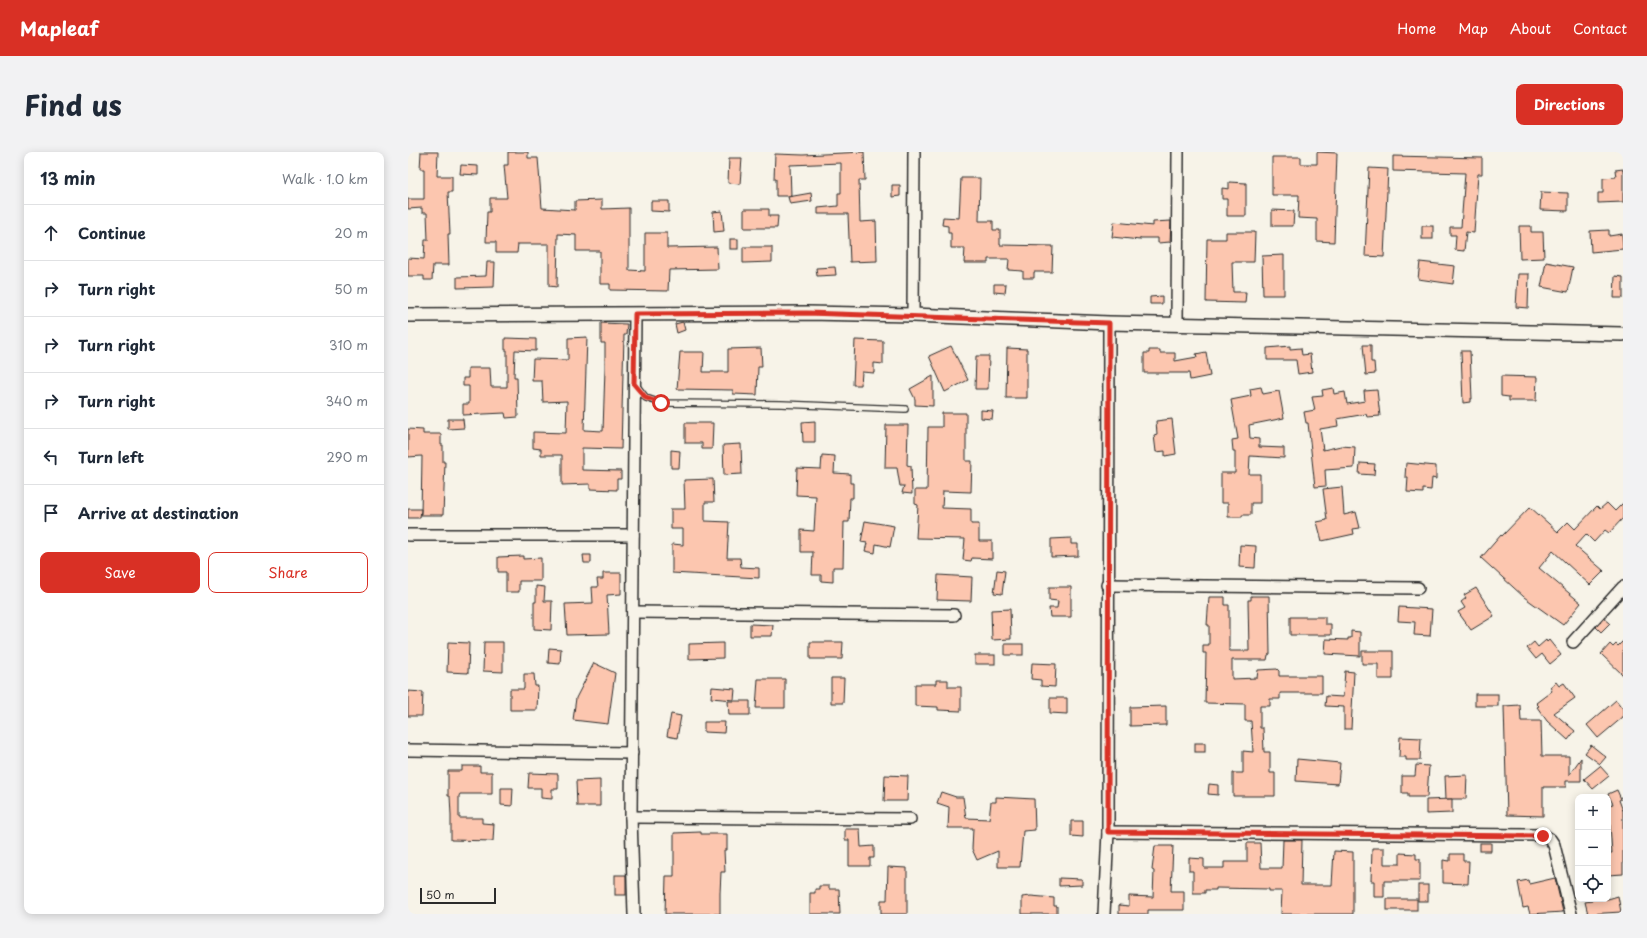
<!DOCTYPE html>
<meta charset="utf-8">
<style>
body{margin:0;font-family:"Playpen Sans",sans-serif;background:#f2f2f3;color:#1f2937}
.controls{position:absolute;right:12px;bottom:12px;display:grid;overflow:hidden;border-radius:8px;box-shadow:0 2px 10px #0003}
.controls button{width:36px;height:36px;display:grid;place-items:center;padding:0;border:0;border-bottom:1px solid #e0e1e3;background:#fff;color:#1f2937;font:20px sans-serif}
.scale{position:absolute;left:12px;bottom:10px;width:76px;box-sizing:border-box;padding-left:4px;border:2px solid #2b2b2b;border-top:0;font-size:11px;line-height:14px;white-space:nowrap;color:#2b2b2b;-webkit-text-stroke:3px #f7f3e8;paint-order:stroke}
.stop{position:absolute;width:12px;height:12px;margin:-9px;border:3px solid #d93025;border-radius:50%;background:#fff}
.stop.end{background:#d93025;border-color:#fff;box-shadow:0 1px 4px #0008}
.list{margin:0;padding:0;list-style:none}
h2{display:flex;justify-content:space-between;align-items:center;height:52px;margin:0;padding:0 16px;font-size:17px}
h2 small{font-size:13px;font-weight:400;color:#747a83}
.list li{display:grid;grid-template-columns:26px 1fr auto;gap:12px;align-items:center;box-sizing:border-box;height:56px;padding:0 16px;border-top:1px solid #e0e1e3}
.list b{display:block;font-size:15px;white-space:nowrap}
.list em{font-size:13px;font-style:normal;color:#747a83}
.actions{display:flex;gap:8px;padding:12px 16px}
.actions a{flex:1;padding:9px 0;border:1px solid #d93025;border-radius:8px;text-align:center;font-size:14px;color:#d93025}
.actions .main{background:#d93025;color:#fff}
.icon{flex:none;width:22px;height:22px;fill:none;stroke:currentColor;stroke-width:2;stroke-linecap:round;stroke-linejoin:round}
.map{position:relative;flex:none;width:1215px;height:762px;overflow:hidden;border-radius:8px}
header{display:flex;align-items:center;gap:24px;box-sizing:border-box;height:56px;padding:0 20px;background:#d93025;color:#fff}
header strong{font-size:19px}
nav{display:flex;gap:22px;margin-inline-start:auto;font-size:14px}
.intro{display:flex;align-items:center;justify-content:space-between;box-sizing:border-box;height:96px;padding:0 24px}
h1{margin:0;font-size:28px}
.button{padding:10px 18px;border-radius:8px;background:#d93025;color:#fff;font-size:14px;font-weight:700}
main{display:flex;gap:24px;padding:0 24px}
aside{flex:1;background:#fff;border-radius:8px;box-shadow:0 2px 10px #0003}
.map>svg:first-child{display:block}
</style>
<header>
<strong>Mapleaf</strong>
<nav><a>Home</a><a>Map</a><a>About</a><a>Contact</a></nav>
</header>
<div class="intro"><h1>Find us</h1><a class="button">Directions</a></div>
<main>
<aside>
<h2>13 min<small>Walk · 1.0 km</small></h2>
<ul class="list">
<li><svg class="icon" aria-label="ahead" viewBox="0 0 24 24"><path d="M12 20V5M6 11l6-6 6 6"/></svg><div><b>Continue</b></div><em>20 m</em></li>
<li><svg class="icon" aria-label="right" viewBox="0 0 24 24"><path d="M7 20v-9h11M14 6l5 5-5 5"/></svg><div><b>Turn right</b></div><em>50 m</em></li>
<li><svg class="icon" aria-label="right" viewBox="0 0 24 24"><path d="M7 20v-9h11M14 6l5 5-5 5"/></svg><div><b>Turn right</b></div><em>310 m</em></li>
<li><svg class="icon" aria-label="right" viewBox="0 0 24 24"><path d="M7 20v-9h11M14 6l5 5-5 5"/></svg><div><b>Turn right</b></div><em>340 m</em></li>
<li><svg class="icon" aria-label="left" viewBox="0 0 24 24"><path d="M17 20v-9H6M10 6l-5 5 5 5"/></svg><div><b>Turn left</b></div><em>290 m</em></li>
<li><svg class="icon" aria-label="arrive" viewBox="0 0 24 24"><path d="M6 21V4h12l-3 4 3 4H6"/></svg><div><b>Arrive at destination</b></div></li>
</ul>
<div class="actions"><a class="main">Save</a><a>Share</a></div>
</aside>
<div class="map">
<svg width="1215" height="762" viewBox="0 0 1215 762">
<rect width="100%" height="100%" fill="#f7f3e8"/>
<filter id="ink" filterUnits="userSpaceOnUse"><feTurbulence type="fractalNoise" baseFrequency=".025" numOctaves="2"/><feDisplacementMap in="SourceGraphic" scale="8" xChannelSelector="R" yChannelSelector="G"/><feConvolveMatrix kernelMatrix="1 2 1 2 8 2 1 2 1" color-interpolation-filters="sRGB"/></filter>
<g filter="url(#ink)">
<!-- building -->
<g fill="#fcc6af" stroke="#2b2b2b">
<polygon points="13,0 30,0 29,24 44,24 44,40 40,40 42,82 40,82 41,113 25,113 24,128 16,128 16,124 0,124 0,106 16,107 17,88 20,88 19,61 14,61 14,56 0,57 0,47 16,47 16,17 12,17"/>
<polygon points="100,0 120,0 120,6 130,6 134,56 167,58 167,49 194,48 194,57 221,56 221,118 237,119 237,81 259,81 259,96 309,95 310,117 261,118 260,139 202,138 202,132 192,132 192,99 168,99 168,83 150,82 149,135 141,134 141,92 110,92 109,101 88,101 88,90 78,90 79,60 82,60 82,46 99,46 96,13 100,13"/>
<polygon points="456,0 457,28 451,28 452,70 468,69 469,109 442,110 440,62 410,62 410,56 430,54 430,41 433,41 433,11 382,13 383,44 368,44 368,27 366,27 367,2 395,3"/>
<polygon points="909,0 929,1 926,90 909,89 909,67 890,66 891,43 864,43 864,5 893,5 893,12 909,12"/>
<polygon points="985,4 1074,6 1074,22 1070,22 1066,81 1058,80 1056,99 1047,98 1048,83 1042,83 1042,75 1053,75 1057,21 985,19"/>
<polygon points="321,6 334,6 332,32 320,31"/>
<polygon points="53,13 70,14 70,23 52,22"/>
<polygon points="961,16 980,17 976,105 957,104"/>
<polygon points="1215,17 1215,50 1190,51 1190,41 1195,41 1195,26 1208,25 1207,18"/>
<polygon points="553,26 572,26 571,69 585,69 585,78 592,78 592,93 645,94 644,120 626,120 626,126 615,126 615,119 600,118 601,107 580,107 580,111 556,111 557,96 543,96 543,81 540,81 540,74 534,73 535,65 551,66"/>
<polygon points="821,30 838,31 838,64 819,64 819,47 814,47 814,36 821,37"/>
<polygon points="484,33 492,33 492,44 484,45"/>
<polygon points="1133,40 1160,41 1160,59 1132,58"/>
<polygon points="403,41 404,49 382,52 380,45"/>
<polygon points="243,49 261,49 261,60 243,59"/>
<polygon points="336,57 361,57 361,64 370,64 369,76 336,76"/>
<polygon points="864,58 886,59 885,74 864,74"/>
<polygon points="314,59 316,79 306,80 305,60"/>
<polygon points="763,69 762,90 750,91 750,86 732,86 732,88 704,85 706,70 745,74 745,70"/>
<rect x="1014" y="74" width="11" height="13"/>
<polygon points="1111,74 1123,74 1123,80 1135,80 1136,106 1112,107"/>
<polygon points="1201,78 1201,84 1214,82 1215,97 1183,100 1182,79"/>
<polygon points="818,80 847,80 846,110 824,110 825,140 838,140 837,151 798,150 799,87 818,87"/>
<rect x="322" y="87" width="8" height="10"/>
<polygon points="335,95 364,95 364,110 335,111"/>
<polygon points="876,103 876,143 855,143 854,104"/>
<polygon points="79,110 87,110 86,135 49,136 49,125 78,124"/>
<polygon points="1012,110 1047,114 1045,132 1010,127"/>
<polygon points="1138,110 1165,115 1160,140 1133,135"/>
<polygon points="427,115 428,123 409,124 408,116"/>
<polygon points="1110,122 1121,122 1120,156 1108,155"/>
<polygon points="1207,124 1215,125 1215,146 1206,146"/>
<polygon points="586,132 598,132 597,141 586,140"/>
<polygon points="754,144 754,152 742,152 742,145"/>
<polygon points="275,170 277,178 269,181 267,172"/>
<polygon points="193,171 219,172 218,183 216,183 213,297 174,296 174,318 213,319 213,327 209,327 209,338 182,337 182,332 154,333 154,303 133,303 133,297 125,296 125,280 158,281 159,249 135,250 134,229 124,229 125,207 160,208 160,186 179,185 176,278 195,279 197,216 197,191 193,191"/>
<polygon points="97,186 128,187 128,199 107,198 106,225 109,225 110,265 98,266 97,261 55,263 55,252 61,252 61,234 55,234 55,226 60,226 60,216 82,216 83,235 99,235 99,198 97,198"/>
<polygon points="447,188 475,189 475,212 466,211 466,221 454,220 453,233 445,233"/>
<polygon points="955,193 963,193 963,210 966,210 967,222 958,223"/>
<polygon points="543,194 560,228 537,240 521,204"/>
<polygon points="882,194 882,197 893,196 894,203 902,202 904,220 890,222 888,208 859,208 859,196"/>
<polygon points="353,196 354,215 350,215 349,243 325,242 325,238 269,237 272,200 296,200 295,220 320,220 320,197"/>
<polygon points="599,196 619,197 619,246 598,246"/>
<polygon points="741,198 752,198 752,201 767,201 767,209 789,205 788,202 798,200 802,224 782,228 781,221 736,221 736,201 741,201"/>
<polygon points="1053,199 1062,199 1064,247 1062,247 1062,250 1055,251"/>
<polygon points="568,204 581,204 580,237 567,237"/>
<polygon points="525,224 525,254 507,253 507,247 502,237"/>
<polygon points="1093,224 1129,225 1128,249 1101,249 1101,245 1093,244"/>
<polygon points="853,235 855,242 871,239 876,266 841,273 842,286 851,287 851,295 876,296 876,306 842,304 841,322 852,322 852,351 843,351 843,363 834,363 834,365 820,365 820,351 813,351 813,321 827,321 827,299 825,299 824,288 830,287 823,248 843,244 842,237"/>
<polygon points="925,236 926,242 937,240 939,252 957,249 956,239 969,238 972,264 959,265 958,262 929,267 930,274 912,277 915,298 933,294 947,295 946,316 917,318 918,334 907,335 900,271 898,271 896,260 907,258 904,245 915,244 914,238"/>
<polygon points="573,258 585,259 584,267 573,266"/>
<polygon points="534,261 558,261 558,309 564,309 563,340 535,339 534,356 563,357 563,372 571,372 571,389 584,389 584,407 564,406 563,409 555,408 557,387 508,386 510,353 507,352 507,338 519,338 520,275 534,275"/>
<polygon points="40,267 55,267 56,276 40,277"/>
<polygon points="764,267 768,302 757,304 757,299 748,300 746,283 749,282 748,269"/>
<polygon points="407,269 407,290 395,290 394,270"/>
<polygon points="277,271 305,271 304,297 294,297 294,291 277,291"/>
<polygon points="478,273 500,273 499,313 503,314 504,342 494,341 496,334 492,334 489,316 477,316"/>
<polygon points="0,277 15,278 15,282 33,282 33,293 35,293 35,310 37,310 35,363 13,363 14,304 0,305"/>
<polygon points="333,292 334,322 316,323 315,293"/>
<polygon points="263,298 272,299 271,316 263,316"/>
<polygon points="414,303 427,304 426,321 442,322 442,331 445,331 445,346 442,346 441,370 436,370 435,415 425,415 425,430 413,429 413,423 404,423 405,400 393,400 393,378 406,379 408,344 388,343 389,316 413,317"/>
<polygon points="952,311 967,312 966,323 951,322"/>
<polygon points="998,311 1028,314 1028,327 1024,326 1023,338 1015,337 1015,341 999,340 1000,325 997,325"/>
<polygon points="305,327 306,350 297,350 297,369 321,370 319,406 332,406 333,415 351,416 351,426 264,421 264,392 275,393 275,377 263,377 263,357 277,357 276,328"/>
<polygon points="934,335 936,363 948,360 952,376 945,377 946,382 914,389 909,370 919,368 915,337"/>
<polygon points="1199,351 1207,359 1215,351 1215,366 1201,381 1197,378 1186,390 1178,382 1167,394 1196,419 1182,433 1145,399 1131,416 1173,451 1155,473 1116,445 1073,406 1093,383 1094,384 1122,355 1150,380 1160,370 1167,377 1189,354 1192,357"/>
<polygon points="0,357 13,357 12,366 0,366"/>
<polygon points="457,369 486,374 482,395 468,392 467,401 457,399 459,391 453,390"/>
<polygon points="663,386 663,392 670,392 670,404 643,405 643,387"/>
<polygon points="832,393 848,394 847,416 831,415"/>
<polygon points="175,403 183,403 183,411 176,411"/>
<polygon points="115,404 115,407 133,406 133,429 111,429 111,440 98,440 98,420 90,420 90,405"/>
<polygon points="589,418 597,419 594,442 586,441"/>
<polygon points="195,421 213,421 213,442 199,443 201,482 159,483 157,452 185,451 184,435 190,435 189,427 195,427"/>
<polygon points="530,423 564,425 563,449 529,448"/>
<polygon points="128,434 137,435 136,449 144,449 143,478 126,477 126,450 128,450"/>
<polygon points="641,435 663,435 663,465 642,465 641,456 649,456 650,449 641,448"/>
<polygon points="1068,436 1086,464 1063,478 1050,460 1057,456 1053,450 1058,446 1056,443"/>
<polygon points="843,444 861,444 862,502 860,503 859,508 824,508 824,527 849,526 850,518 869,517 871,519 871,524 914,524 914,541 872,541 872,547 862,547 862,554 852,554 852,576 855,576 856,600 862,600 862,621 867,621 867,644 825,644 825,621 835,621 835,599 845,600 843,569 837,569 837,552 797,551 798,501 795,501 795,493 801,493 801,473 799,473 801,445 817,445 817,453 821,453 821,499 841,499 840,448 843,448"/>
<polygon points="991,455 1024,457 1022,484 1006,483 1007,470 990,469"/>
<polygon points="602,457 603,487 584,488 583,458"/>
<polygon points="882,465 917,465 917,472 923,472 923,483 882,483"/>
<polygon points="1196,466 1202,471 1193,480 1188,475"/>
<polygon points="342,472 365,473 364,484 342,484"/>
<polygon points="943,479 952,480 952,504 917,502 918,487 940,488 940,486 943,486"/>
<polygon points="1138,488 1139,490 1141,488 1153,503 1142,512 1134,502 1128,507 1119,496 1126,490 1130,495"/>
<polygon points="1215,489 1215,523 1193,502 1202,492 1205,495 1208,492 1210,494"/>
<polygon points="40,490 61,491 60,521 39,520"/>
<polygon points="76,490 95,490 95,520 75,519"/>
<polygon points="402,490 435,490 434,507 402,507"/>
<polygon points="315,491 315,506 281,507 281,492"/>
<rect x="597" y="492" width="18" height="11"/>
<polygon points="141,496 153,497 152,512 140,511"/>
<polygon points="954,499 985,499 985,527 970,527 970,512 954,512"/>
<rect x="567" y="503" width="20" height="9"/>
<polygon points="186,511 207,521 200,572 165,568 168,546"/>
<polygon points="624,511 648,512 647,535 633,534 633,528 623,527"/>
<polygon points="937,519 946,520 943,577 936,577 936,555 917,554 918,544 935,545"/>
<polygon points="116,522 126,522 127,534 130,534 129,558 102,558 102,537 116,537"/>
<polygon points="423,526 436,526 435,551 423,551"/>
<polygon points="350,527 377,527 377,556 348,556"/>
<polygon points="528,528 540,528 540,535 553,535 553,559 530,558 530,555 507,554 507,532 528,532"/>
<polygon points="1148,530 1151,534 1156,531 1167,546 1146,561 1167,579 1160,588 1139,569 1129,555 1131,554 1128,551 1144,539 1142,535"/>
<polygon points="304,535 327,537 326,548 303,546"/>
<polygon points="0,539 15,540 14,564 0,564"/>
<rect x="1067" y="542" width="23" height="12"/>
<polygon points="642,546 659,546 659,562 642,561"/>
<polygon points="1208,548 1215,557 1215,565 1190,586 1179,573"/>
<polygon points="320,549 342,549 342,563 321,563"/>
<polygon points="1112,553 1113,569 1133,569 1134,604 1161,604 1161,623 1173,606 1173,629 1158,629 1158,635 1135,635 1135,664 1099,663 1096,554"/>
<polygon points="758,554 758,573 722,574 722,555"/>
<polygon points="263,562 273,564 269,586 259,584"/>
<polygon points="296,570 317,570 316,581 296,580"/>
<polygon points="992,585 1013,586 1012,608 998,608 998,605 991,605"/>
<rect x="787" y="591" width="10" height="9"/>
<polygon points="1183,593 1198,605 1192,612 1177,601"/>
<polygon points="889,607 932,611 930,632 888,629"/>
<polygon points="1008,613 1021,614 1019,645 1000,645 1000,641 994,641 994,624 1007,624"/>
<polygon points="54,614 72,614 72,620 84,620 84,642 52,642 51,644 51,666 74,666 74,671 86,672 85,689 43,688 43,663 42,644 40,644 40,619 54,619"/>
<polygon points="1192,614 1201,624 1185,637 1176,627"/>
<polygon points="121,621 150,622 150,637 144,637 144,647 133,646 133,636 120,636"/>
<polygon points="477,623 500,624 499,649 476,649"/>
<polygon points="1059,623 1058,647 1038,647 1037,624"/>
<polygon points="192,628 192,654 169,654 168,629"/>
<polygon points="801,632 810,633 810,643 800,642"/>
<polygon points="93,636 105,636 104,654 93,653"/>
<polygon points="1209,638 1213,647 1211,648 1215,659 1215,722 1200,723 1200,701 1204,701 1202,673 1200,674 1200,653 1205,652 1200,642"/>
<polygon points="533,640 548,645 555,645 558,666 581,667 583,650 588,650 588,645 626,647 627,678 615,679 612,715 590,715 590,699 569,708 564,697 565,676 540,676 541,655 529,651"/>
<polygon points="1044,647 1044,661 1018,662 1018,648"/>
<polygon points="663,669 675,669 675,685 663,684"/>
<polygon points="437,677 452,677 453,695 466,694 466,706 462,706 462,714 441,714 441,688 437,688"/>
<polygon points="293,680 293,682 319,682 319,698 316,698 317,720 313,720 312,741 312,762 257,762 258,724 266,724 266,681"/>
<polygon points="875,688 894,688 893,733 924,733 926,699 945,700 945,762 873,762 874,739 861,739 861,737 808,736 808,738 797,738 797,741 785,741 785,719 781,719 781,706 796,707 796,716 816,716 816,710 839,710 839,691 852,691 853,716 874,716"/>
<rect x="1072" y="691" width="11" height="8"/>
<polygon points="747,694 765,694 763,739 776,739 776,758 740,758 740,762 711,762 711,753 721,754 721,744 745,745 746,719 744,718"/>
<polygon points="964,696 976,696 976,712 992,712 992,701 1008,702 1008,707 1012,707 1012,729 976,729 976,745 966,745 966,729 963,729"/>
<polygon points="1042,702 1055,702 1055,709 1061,709 1060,732 1035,731 1035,708 1042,709"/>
<polygon points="480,715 499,716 499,762 473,762 473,748 479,748"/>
<rect x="207" y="723" width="11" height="20"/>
<polygon points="651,726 674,727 674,733 651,734"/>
<polygon points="1147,726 1155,760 1122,762 1120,755 1115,756 1110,730 1120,728 1121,732"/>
<rect x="1010" y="733" width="10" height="16"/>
<polygon points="411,734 421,734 421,737 431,737 432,762 402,762 402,741 407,741 407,737 411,737"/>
<polygon points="623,744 646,746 646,754 649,754 649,762 614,762 614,745"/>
<polygon points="1210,744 1213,760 1180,762 1177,750 1184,749 1183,747 1200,747"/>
<rect x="979" y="747" width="30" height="11"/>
</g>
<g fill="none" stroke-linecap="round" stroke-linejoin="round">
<!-- service casing -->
<g stroke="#2b2b2b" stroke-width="8">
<polyline id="service" points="228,233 238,246 253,251 373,252 497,257"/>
</g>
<!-- minor casing -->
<g stroke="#2b2b2b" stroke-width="14">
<g id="minor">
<polyline points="505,163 506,0"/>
<polyline points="769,171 770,0"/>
<polyline points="0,383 225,383"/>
<polyline points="699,433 1010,436"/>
<polyline points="225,460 546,463"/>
<polyline points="1165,490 1215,435"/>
<polyline points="0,598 224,601"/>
<polyline points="223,665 502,667"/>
<polyline points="700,680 1135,683 1142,687 1146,693 1163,762"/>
<polyline points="226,762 223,665 227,162"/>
<polyline points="696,762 700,680 701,171"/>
</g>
</g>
<!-- tertiary casing -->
<g stroke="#2b2b2b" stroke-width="16">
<polyline id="tertiary" points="0,163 399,161 505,163 701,171 1215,182"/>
</g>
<!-- service -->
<use href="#service" stroke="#f7f3e8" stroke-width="5.5"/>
<!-- minor -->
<use href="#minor" stroke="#f7f3e8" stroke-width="11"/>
<!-- tertiary -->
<use href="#tertiary" stroke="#f7f3e8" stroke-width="13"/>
</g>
</g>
<g fill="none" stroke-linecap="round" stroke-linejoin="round" filter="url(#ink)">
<!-- route -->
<polyline stroke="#d93025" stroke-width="5" points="253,251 238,246 226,232 227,162 399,161 701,171 700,680 1135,684"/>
</g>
</svg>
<div class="controls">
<button>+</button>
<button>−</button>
<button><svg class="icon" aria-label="locate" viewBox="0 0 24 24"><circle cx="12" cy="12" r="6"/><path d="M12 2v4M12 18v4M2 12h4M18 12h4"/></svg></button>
</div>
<div class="scale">50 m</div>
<div class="stop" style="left:253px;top:251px"></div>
<div class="stop end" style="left:1135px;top:684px"></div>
</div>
</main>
